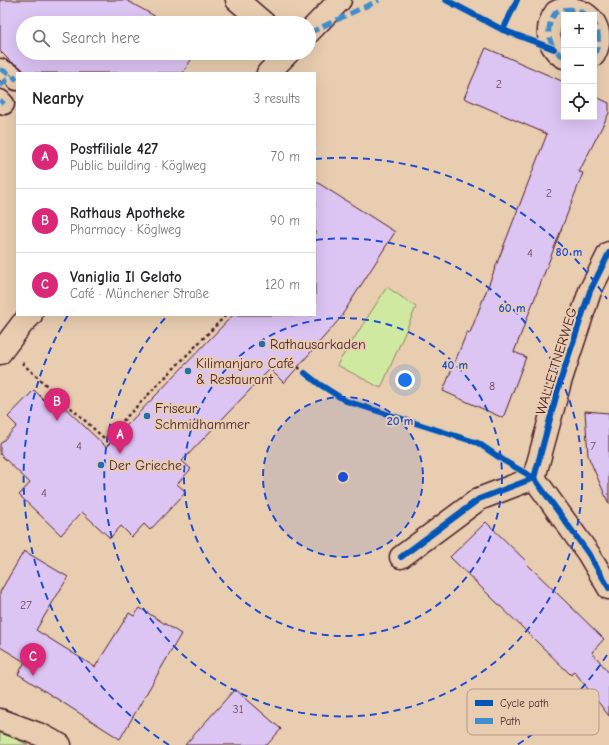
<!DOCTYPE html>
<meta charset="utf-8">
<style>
body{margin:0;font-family:"Comic Neue",sans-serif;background:#f2f2f2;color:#202124}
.controls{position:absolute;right:12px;top:12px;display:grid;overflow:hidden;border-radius:0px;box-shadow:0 4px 16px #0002}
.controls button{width:36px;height:36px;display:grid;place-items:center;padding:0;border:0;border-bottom:1px solid #e0e0e0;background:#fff;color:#202124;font:20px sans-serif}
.you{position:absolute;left:405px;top:380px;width:14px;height:14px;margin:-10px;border:3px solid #fff;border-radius:50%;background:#1a73e8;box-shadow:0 0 0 6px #1a73e833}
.badge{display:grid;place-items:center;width:26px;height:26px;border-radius:50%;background:#db2777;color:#fff;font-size:13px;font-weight:700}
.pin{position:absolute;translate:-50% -33px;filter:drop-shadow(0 1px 2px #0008)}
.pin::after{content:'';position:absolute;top:21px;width:14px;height:12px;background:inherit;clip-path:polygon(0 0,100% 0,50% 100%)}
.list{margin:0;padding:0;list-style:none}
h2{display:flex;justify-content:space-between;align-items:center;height:52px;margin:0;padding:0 16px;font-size:17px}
h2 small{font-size:13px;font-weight:400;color:#757577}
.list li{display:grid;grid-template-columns:26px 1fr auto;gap:12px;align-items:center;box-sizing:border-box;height:64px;padding:0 16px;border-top:1px solid #e0e0e0}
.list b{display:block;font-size:15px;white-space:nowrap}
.list p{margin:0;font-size:13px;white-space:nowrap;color:#757577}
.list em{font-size:13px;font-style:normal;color:#757577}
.icon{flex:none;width:22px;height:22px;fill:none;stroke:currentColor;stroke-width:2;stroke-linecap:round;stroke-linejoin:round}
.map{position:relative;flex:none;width:609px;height:745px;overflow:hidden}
.search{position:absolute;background:#fff;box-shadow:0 4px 16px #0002;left:16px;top:16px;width:300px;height:44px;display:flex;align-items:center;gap:10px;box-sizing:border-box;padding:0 14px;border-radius:22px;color:#757577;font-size:15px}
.panel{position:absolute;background:#fff;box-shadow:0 4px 16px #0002;left:16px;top:72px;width:300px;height:244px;border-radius:0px}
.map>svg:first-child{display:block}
</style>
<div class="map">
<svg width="609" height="745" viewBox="0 0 609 745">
<rect width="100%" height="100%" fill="#e8cdb0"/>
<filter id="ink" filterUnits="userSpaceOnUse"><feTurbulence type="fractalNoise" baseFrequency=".025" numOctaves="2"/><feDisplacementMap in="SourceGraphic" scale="8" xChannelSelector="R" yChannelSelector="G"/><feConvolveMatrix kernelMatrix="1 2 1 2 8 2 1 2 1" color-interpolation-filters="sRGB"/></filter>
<g filter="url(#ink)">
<!-- green -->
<g fill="#cfeaa0" stroke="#8c8466">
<polygon points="387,287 416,307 381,388 337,365"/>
<polygon points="0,731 28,745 0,745"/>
</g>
<!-- building -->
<g fill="#dcc4f3" stroke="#4a1f2b">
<polygon points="0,0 126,0 167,23 23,23 23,53 195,53 183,73 26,73 20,67 10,61 0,51"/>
<polygon points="486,48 564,82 564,117 594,117 594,96 609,103 609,113 579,172 583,173 514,352 526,357 503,418 443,391 467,332 470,333 547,134 464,98"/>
<polygon points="315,181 395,232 342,315 343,315 284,383 270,369 182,461 191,469 177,484 186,492 150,530 144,524 132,537 121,526 110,538 82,512 61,535 19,495 30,483 0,454 0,444 17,426 8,417 34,390 55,411 61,404 106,447 233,315 315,315"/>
<polygon points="585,411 609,413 609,504 588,456"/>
<polygon points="486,522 527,562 526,563 604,639 592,652 609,673 609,716 574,671 571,675 450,557"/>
<polygon points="24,551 68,577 36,630 95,667 129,613 134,616 140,608 181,634 120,739 18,674 25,662 0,647 0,592"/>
<polygon points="235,689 281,729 267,745 185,745"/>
</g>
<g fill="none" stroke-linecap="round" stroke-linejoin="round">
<!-- pedestrian casing -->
<g stroke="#4a1f2b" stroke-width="23">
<g id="pedestrian">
<polyline points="0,69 12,75 17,80"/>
<polyline points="0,100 4,104"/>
</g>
</g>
<!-- minor casing -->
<g stroke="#4a1f2b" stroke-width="25">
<g id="minor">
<polyline points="237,0 264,23"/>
<polyline points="309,32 340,0"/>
<path d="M564,57C556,53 550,44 549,35C548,26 551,19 556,12C584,0 609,28 594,55"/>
<polyline points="268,73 288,53"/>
<polyline points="609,253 590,291 560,382 534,478 588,553 609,588"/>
<polyline points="0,353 22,324 31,315"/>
<polyline points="401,557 479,499 534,478"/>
</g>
</g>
<!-- secondary casing -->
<g stroke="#4a1f2b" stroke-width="25">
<polyline id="secondary" points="0,720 41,735 60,745"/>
</g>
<!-- path -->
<g stroke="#4a1f2b" stroke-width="2.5" stroke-dasharray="3 3" stroke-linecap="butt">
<polyline points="22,363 105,439 226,315"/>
<polyline points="298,367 305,373"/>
</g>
<!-- pedestrian -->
<use href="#pedestrian" stroke="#e8cdb0" stroke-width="20"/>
<!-- minor -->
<use href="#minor" stroke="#e8cdb0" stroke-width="22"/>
<!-- secondary -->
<use href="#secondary" stroke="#e8cdb0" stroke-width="22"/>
<!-- quiet -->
<g stroke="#418dcd" stroke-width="5" stroke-dasharray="10 5" stroke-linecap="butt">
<polyline points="309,33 379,0"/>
<path d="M564,57C556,53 550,44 549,35C548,26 551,19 556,12C584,0 609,28 594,55"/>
<polyline points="0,69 12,75 17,80"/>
<polyline points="0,86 12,75"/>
<polyline points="0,100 4,104"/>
</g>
<!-- cycleway casing -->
<g stroke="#e8cdb0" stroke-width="8">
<g id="cycleway">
<polyline points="446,0 503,30"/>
<polyline points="517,0 503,30 554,49"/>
<polyline points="609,253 590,291 560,382 534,478 588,553 609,588"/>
<polyline points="305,373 319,384 346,401 478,443 506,462 534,478"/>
<polyline points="401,557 479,499 534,478"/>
</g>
</g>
<!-- cycleway -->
<use href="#cycleway" stroke="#0057b8" stroke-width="6"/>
</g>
</g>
<!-- distance rings -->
<circle cx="343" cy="477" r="80" fill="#1d4ed8" fill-opacity=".12"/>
<g fill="none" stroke="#1d4ed8" stroke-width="2" stroke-dasharray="7 5">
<circle cx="343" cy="477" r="80"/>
<circle cx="343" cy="477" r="159"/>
<path d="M316 240A239 239 0 1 1 167 316"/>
<path d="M607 655A319 319 0 0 1 517 745M169 745A319 319 0 0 1 68 315M315 159A319 319 0 0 1 607 299"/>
</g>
<!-- markers -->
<g fill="#1f6fb2" stroke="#e8cdb0" stroke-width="1.5">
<circle cx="262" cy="344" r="4"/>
<circle cx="188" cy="371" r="4"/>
<circle cx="147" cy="416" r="4"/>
<circle cx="101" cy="465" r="4"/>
</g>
<g text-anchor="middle" stroke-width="4" stroke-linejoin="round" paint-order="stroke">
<!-- number labels -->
<g font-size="12" fill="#6e485d">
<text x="499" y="88">2</text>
<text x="549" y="197">2</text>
<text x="530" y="257">4</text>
<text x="492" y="390">8</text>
<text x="79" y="450">4</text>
<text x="593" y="450">7</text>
<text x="44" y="497">4</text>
<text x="26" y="609">27</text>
<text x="238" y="713">31</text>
</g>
<!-- poi labels -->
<g font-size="14" fill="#4a1f2b" stroke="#e8cdb0" text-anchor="start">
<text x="270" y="349">Rathausarkaden</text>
<text x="196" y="368">Kilimanjaro Café<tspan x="196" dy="16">&amp; Restaurant</tspan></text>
<text x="155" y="413">Friseur<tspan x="155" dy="16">Schmidhammer</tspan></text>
<text x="109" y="470">Der Grieche</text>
</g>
<!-- street labels -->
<g font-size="14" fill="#4a1f2b" stroke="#e8cdb0">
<text transform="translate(556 361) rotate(-73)" y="5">WALLEITNERWEG</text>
</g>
</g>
<!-- legend -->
<rect x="467" y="689" width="132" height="46" rx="6" fill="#e8cdb0" stroke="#b99988" stroke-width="1"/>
<rect x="475" y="700" width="18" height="6" fill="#0057b8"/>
<rect x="475" y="718" width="18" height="6" fill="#418dcd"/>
<g font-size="11" fill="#4a1f2b">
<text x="500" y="707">Cycle path</text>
<text x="500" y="725">Path</text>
</g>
<circle cx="343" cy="477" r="6" fill="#1d4ed8" stroke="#e8cdb0" stroke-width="2"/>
<g font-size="12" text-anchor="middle" font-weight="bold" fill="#1d4ed8" stroke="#e8cdb0" stroke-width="4" stroke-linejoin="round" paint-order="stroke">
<text x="569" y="256">80 m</text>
<text x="512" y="312">60 m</text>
<text x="455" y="369">40 m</text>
<text x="400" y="425">20 m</text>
</g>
</svg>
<div class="controls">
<button>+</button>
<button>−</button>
<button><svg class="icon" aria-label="locate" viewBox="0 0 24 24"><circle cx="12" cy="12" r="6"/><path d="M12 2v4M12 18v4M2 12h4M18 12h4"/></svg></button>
</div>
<div class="you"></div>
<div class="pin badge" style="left:120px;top:454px">A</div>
<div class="pin badge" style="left:57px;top:421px">B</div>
<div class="pin badge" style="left:33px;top:676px">C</div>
<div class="search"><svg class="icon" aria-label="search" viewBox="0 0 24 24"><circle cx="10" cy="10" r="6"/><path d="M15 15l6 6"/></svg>Search here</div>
<section class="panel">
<h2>Nearby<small>3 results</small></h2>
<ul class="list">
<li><span class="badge">A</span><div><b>Postfiliale 427</b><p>Public building · Köglweg</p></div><em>70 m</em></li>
<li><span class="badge">B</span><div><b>Rathaus Apotheke</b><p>Pharmacy · Köglweg</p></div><em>90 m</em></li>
<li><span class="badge">C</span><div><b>Vaniglia Il Gelato</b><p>Café · Münchener Straße</p></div><em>120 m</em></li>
</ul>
</section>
</div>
